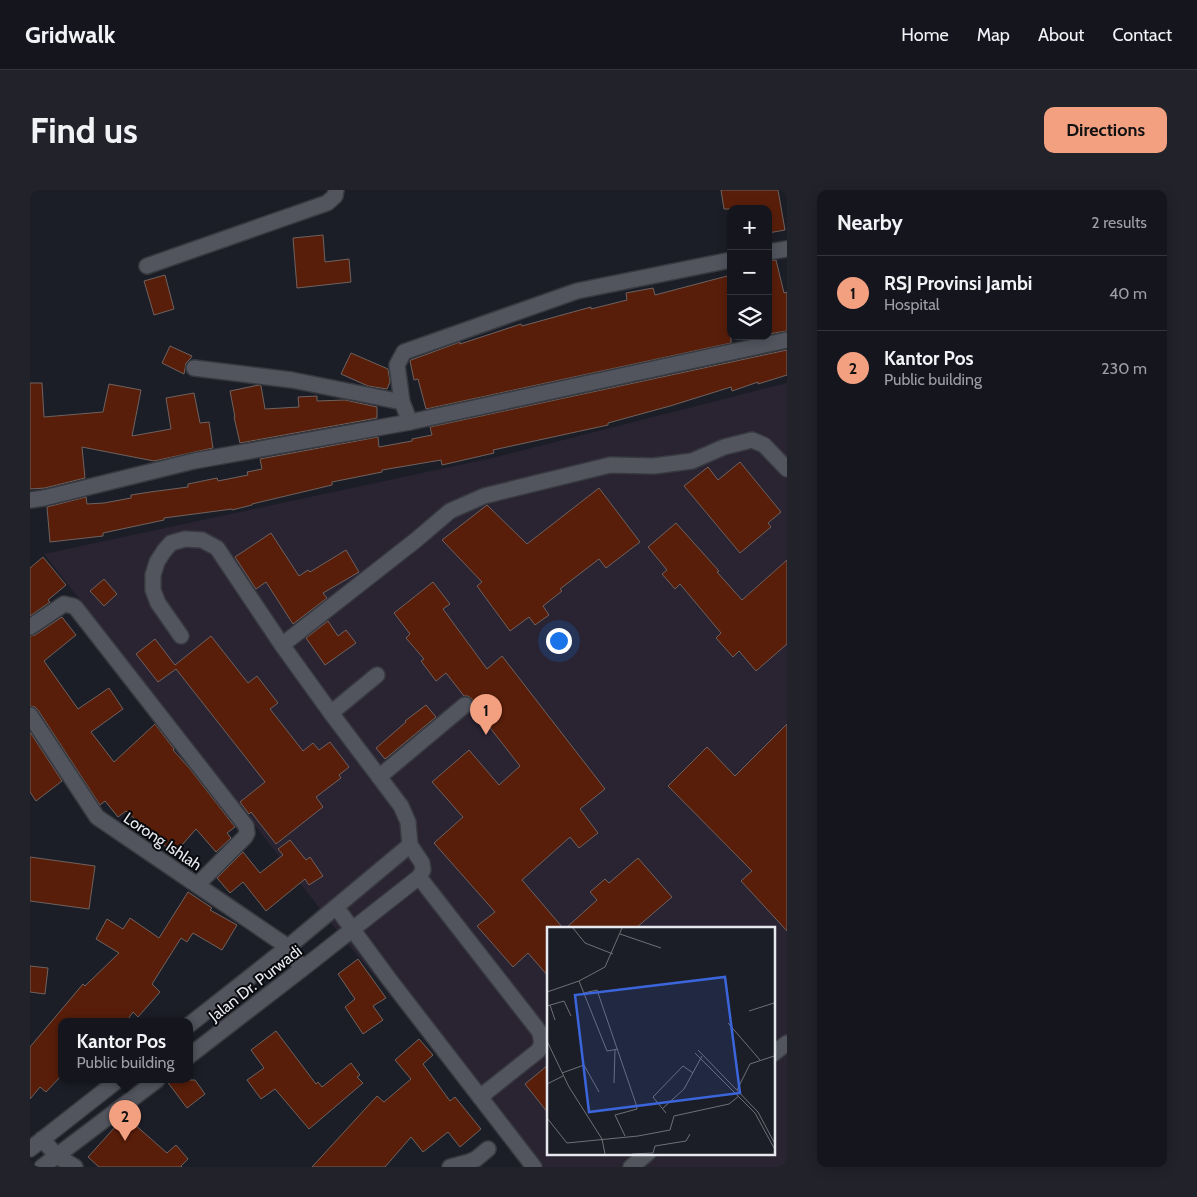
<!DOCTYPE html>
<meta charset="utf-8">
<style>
body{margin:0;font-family:Cabin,sans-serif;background:#22232a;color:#f1f3f6}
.controls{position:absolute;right:15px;top:15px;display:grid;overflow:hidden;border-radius:10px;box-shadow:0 2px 12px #0003}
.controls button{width:45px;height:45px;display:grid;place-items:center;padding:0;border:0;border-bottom:1px solid #34353b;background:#15161d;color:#f1f3f6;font:25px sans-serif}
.you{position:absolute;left:528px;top:450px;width:18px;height:18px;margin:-12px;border:4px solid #fff;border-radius:50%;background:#1a73e8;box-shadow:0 0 0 8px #1a73e833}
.badge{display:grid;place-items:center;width:32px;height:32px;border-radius:50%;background:#f3a081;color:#111;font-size:16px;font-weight:700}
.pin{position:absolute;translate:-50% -41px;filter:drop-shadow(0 1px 2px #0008)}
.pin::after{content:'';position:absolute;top:26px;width:18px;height:15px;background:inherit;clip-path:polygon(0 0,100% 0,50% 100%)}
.popup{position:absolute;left:28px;top:828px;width:135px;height:65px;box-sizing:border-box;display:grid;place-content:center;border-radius:10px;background:#15161d;filter:drop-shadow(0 1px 4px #0005);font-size:16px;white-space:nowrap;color:#9d9fa4}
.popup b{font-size:19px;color:#f1f3f6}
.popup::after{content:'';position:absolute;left:50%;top:100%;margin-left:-10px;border:10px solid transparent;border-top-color:#15161d}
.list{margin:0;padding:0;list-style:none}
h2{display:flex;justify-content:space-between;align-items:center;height:65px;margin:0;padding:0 20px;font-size:21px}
h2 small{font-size:16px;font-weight:400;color:#9d9fa4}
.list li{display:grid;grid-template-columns:32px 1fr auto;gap:15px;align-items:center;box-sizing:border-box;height:75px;padding:0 20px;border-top:1px solid #34353b}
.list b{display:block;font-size:19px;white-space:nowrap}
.list p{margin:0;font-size:16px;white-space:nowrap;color:#9d9fa4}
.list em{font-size:16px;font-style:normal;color:#9d9fa4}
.icon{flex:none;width:28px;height:28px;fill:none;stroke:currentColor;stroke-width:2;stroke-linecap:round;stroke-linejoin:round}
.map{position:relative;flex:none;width:757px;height:977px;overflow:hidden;border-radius:10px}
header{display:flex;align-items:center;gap:30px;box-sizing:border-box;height:70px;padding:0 25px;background:#15161d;border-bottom:1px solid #34353b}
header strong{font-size:24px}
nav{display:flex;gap:28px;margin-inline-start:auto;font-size:18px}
.intro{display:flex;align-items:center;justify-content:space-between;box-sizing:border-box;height:120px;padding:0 30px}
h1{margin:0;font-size:35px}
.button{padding:12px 22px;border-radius:10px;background:#f3a081;color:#111;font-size:18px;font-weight:700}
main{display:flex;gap:30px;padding:0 30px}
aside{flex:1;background:#15161d;border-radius:10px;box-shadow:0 2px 12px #0003}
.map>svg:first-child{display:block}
</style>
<header>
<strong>Gridwalk</strong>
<nav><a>Home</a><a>Map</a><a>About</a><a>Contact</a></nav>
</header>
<div class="intro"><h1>Find us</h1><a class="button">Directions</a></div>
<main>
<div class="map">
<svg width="757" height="977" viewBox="0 0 757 977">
<rect width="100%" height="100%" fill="#1c1e27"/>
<!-- medical -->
<path fill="#292332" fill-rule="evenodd" d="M757,193V977H498L354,797L312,747L14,364L462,268ZM518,738H743V963H518Z"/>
<!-- building -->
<g fill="#591e0a" stroke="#6e625f">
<polygon points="691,0 748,0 755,40 738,43 738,19 694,19"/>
<polygon points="293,45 295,72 319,69 321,92 267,98 263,48"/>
<polygon points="746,70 754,103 757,102 757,141 738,144 738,71"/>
<polygon points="135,85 144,119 124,125 114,91"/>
<polygon points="701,85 701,153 396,219 388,189 384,190 380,171 381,170 430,152 430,154 491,134 492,136 561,117 561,119 597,110 596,103 623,98 625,105"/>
<polygon points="140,156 162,166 160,169 156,173 154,184 132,173"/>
<polygon points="757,160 757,185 728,194 728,192 702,201 701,197 640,216 578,233 578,235 463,260 464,263 412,275 411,270 352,280 352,282 302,292 302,295 222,314 222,315 202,320 202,319 134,328 134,330 73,343 73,346 20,352 17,317 56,307 57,314 74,313 101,308 101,305 120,302 158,297 158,294 187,288 188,291 218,285 217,282 232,279 230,269 348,247 349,257 382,251 382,249 402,245 400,237"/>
<polygon points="321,163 358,179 360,192 357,199 338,196 311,184"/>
<polygon points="0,193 12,193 14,227 73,222 79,194 111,200 102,246 141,239 136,208 164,203 170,233 179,232 183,258 124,271 52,257 55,288 15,298 0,299"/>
<polygon points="229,195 231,196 235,219 269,217 268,207 287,206 287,211 315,210 347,217 347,228 210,253 204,227 205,227 200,201"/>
<polygon points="710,272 751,322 738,333 741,337 710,363 654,296 678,277 688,290"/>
<polygon points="569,298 610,352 576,378 569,369 530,399 532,401 513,416 519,425 505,435 499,427 480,441 447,396 452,392 412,350 457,315 497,354"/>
<polygon points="646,333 689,381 687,382 712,410 757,370 757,454 726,481 709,461 703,467 686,448 691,443 650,394 645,399 632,384 637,380 618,357"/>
<polygon points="241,343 269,386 278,380 280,382 316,360 329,382 293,403 297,408 263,434 236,392 226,399 205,367"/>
<polygon points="13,367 36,395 18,410 20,412 0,426 0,378"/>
<polygon points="74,389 87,404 74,416 60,401"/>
<polygon points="403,392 420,414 413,419 457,479 472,466 575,599 550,619 568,643 549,658 540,647 492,690 533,738 518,738 518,786 498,763 483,777 447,736 465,722 404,653 433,627 402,592 439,560 469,595 490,576 446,520 445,520 444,518 444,513 442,509 438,506 434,506 416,483 406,491 391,471 394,469 376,448 380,444 364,423"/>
<polygon points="32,427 46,445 14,471 48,519 79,498 93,519 61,542 84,572 125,534 144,559 143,560 160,579 205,637 197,643 201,648 186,662 166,639 144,664 96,621 88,627 75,611 70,615 8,520 5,517 0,516 0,446 5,445"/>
<polygon points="298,431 308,446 316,440 326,453 295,475 276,448"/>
<polygon points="181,446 218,493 227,486 248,513 240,519 273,561 283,553 289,560 300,552 319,577 309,585 311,588 286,607 293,617 246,654 221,622 219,624 210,612 235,592 146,479 128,492 106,464 125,449 145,475"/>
<polygon points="396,515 406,527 355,569 346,558 376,532 375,531"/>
<polygon points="757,534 757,741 711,691 722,681 638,596 677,557 705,586"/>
<polygon points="0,542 32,591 6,611 0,602"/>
<polygon points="260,650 276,670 280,667 293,686 279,695 275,689 236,721 213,692 200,703 187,688 213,662 230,683 253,665 248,659"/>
<polygon points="0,667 65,676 59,719 0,711"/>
<polygon points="608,668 642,707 606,738 536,738 567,710 560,702 575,689 579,693"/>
<polygon points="158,702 182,718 180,720 207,735 192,760 163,743 157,752 151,748 122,794 130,802 108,827 103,822 96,832 31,832 31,886 16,902 10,897 0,909 0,857 53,794 55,796 89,763 66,749 77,729 93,739 100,728 129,748"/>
<polygon points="328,769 356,808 343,816 353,830 333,844 315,817 325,809 308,784"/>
<polygon points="0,776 18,778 15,804 0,802"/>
<polygon points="246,841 286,894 288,892 292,897 321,873 330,885 327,887 333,893 279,939 245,899 231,909 217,890 234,878 221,860"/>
<polygon points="389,849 403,865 393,874 420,911 425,907 451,939 430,957 418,942 393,962 381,947 355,977 282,977 347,906 354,912 381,889 365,870"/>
<polygon points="518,875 518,923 495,894"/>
<polygon points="136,890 165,890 175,904 157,918"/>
<polygon points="95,926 137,963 146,955 158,969 151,976 152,977 69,977 58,967"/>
</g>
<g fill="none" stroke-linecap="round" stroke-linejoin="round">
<!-- minor casing -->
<g stroke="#383a40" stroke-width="18">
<g id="minor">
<polyline points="738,62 757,59"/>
<polyline points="117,76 297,13 305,6 306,0"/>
<polyline points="164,178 262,190 372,212"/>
<polyline points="380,232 372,212 367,175 374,162 547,101 701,70"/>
<polyline points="0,310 14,308 164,271 380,232 757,150"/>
<polyline points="0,437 34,414 43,416 46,418 216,636 217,643 215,647 167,695"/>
<polyline points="151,446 128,413 123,400 123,385 127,372 134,361 141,353 155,349 172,350 187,358 252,455 301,523 371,616 378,632 380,655 392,673 393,680 389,687 272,779 159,866"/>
<polyline points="252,455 386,350 420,321 454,306 580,275 624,276 662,271 694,257 722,250 734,255 757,279"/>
<polyline points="301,523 347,485"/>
<polyline points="0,525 67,627 258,757 272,779"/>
<polyline points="349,587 435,515"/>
<path d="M389,687L509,841C512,850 513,853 508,861L450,907"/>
<polyline points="306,717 359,789 504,977"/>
<polyline points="159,835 258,757 380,655"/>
<polyline points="743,864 757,853"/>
<polyline points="12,949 27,966 45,977"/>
<polyline points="0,959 88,890"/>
<polyline points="12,977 127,890"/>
<polyline points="420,977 439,972 446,969 458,959"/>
<polyline points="601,977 618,963"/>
</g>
</g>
<!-- minor -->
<use href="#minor" stroke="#52555e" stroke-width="15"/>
</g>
<g text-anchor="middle" stroke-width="4" stroke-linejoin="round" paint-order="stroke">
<!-- street labels -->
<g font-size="16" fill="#e8e9ef" stroke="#08090c">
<text transform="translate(133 651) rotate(34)" y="6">Lorong Ishlah</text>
<text transform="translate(225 793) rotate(-38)" y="6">Jalan Dr. Purwadi</text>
</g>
</g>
<!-- overview -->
<g transform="translate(517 737)">
<rect width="228" height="228" fill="#1c1e27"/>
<path fill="none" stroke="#6e6f77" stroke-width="1" d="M26,1L38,16L66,27M73,7L114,21M32,54L60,124L71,122M0,65L32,54L58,40L75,1M37,66L50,63L89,177L90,182L68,188L78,209M3,78L8,93M0,79L17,74L24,89M202,84L227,76M181,96L213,133M0,114L22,160L55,212L58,227M151,123L211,185L227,215M148,126L208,186L227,221M15,146L37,138L52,165M67,156L68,123M0,157L16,149M190,163L203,137L227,129M115,182L137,162L155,129M119,186L106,170L136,139L146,146M0,191L20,216L91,209L123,203L127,189L182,177L192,169M85,227L106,226L108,219L139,214L143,207"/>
<path fill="#3b65db" fill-opacity="0.15" stroke="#3b65db" stroke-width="2.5" d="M178,50L193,166L42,185L28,68Z"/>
<rect width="228" height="228" fill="none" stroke="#e8e9ef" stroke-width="2.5"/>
</g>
</svg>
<div class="controls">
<button>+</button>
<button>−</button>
<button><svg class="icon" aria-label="layers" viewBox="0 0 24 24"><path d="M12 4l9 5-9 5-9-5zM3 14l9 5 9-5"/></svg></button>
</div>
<div class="you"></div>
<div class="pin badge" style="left:456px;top:545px">1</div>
<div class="pin badge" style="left:95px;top:951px">2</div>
<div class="popup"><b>Kantor Pos</b>Public building</div>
</div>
<aside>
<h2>Nearby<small>2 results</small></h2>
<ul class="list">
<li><span class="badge">1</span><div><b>RSJ Provinsi Jambi</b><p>Hospital</p></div><em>40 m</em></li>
<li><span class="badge">2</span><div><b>Kantor Pos</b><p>Public building</p></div><em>230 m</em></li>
</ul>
</aside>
</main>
